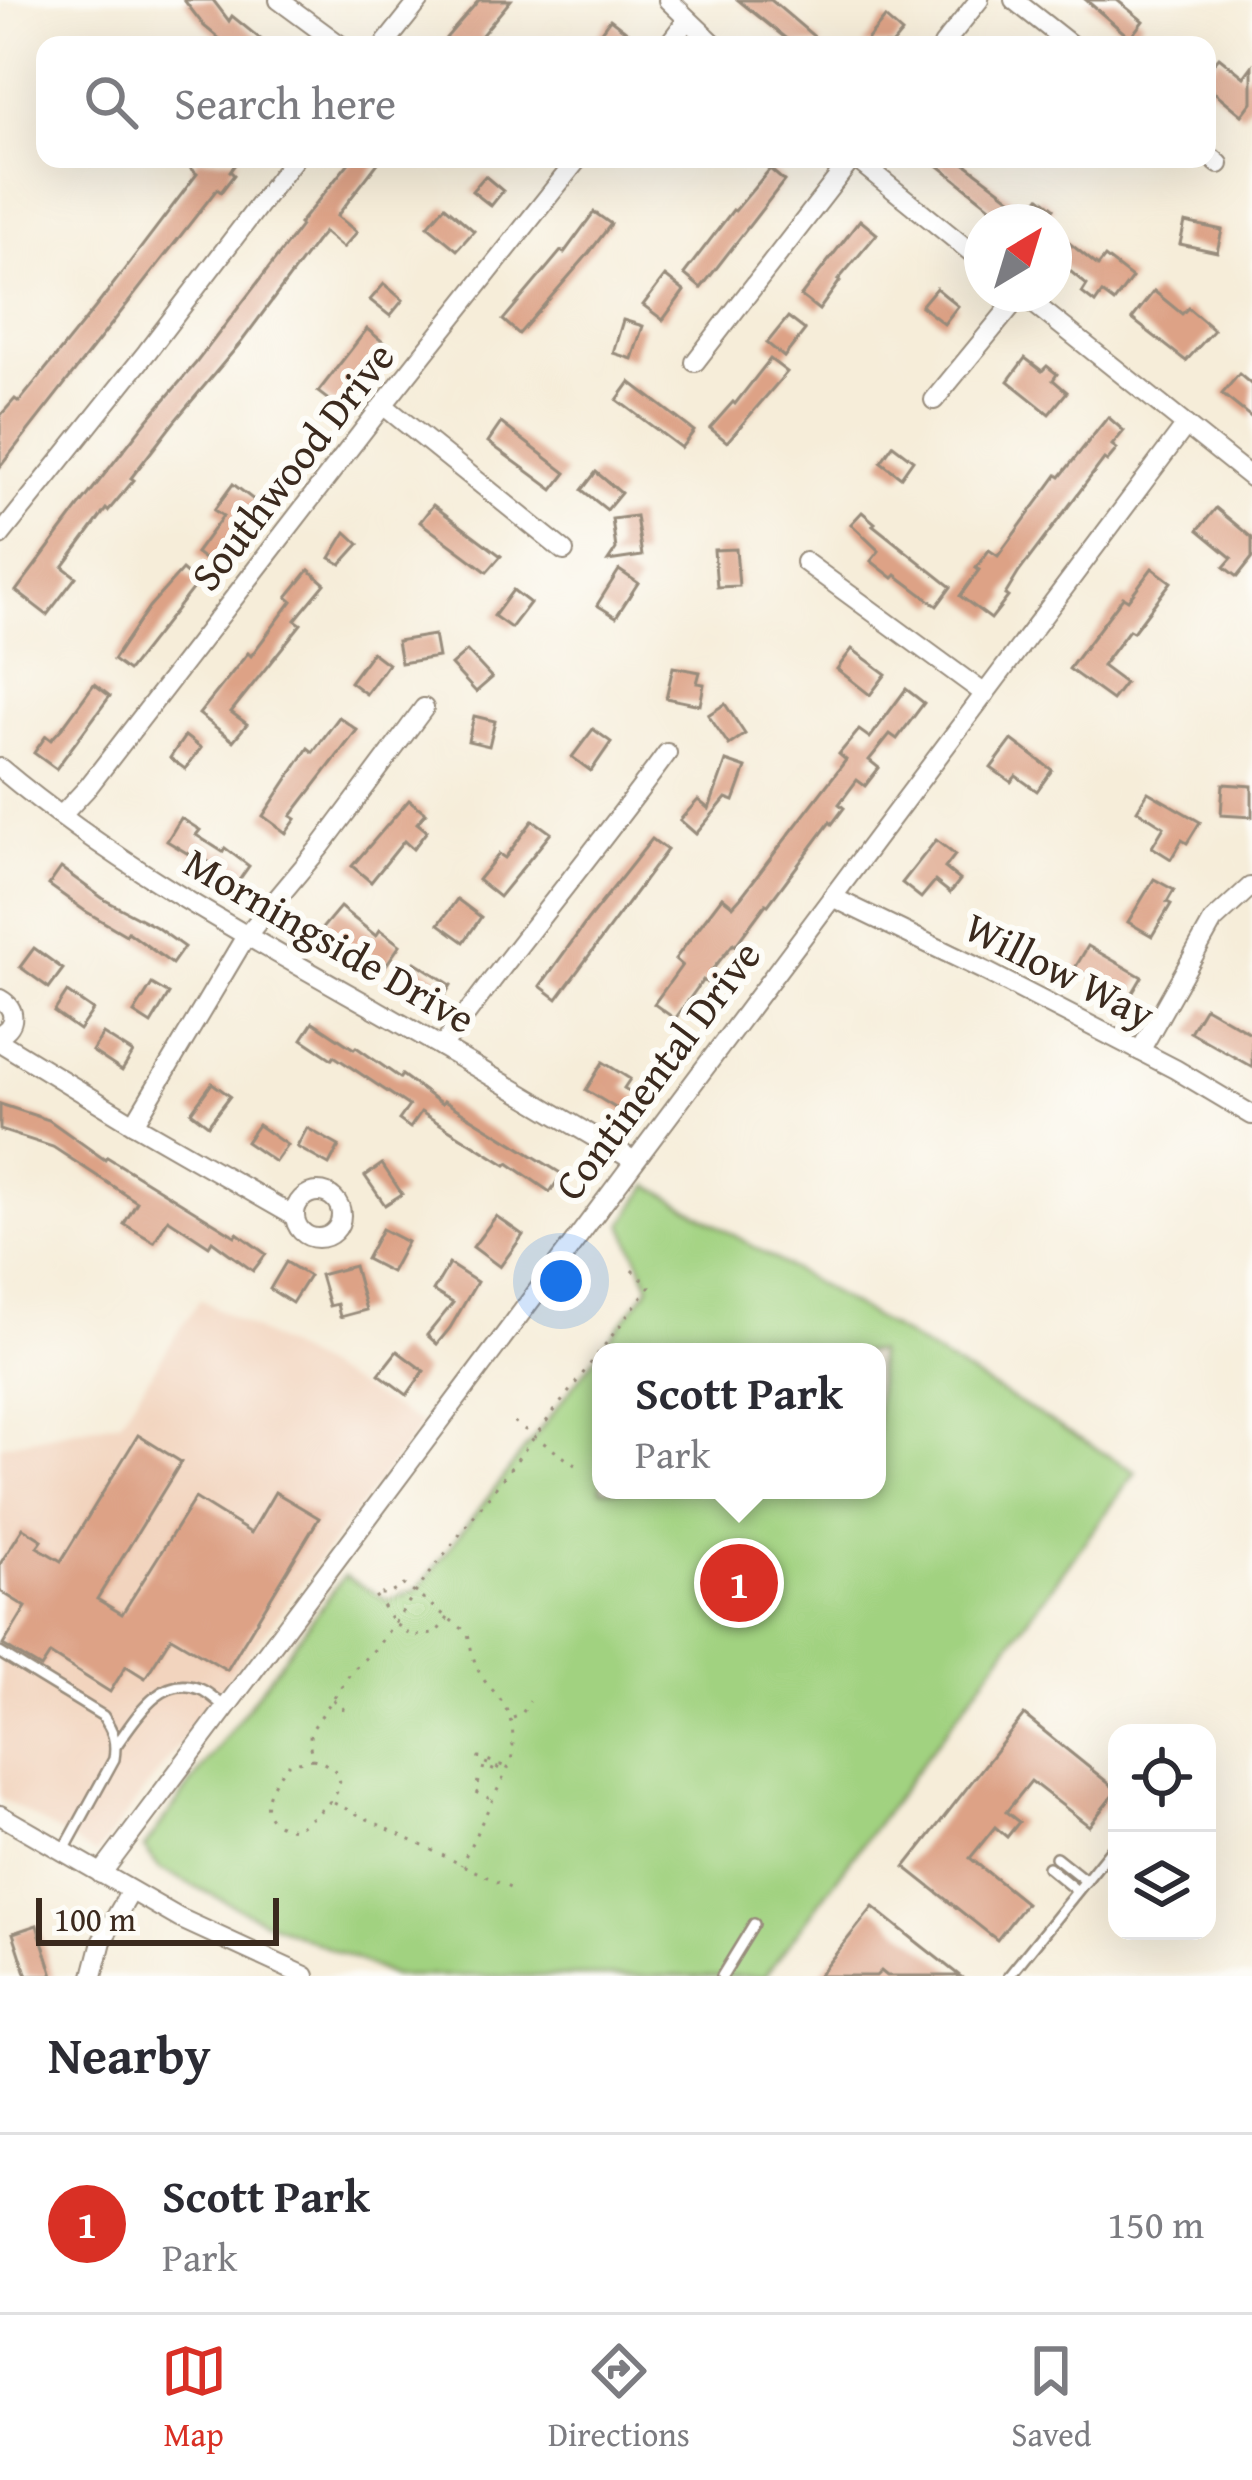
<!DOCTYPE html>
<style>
body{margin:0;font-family:"Gentium Book Plus",serif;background:#f2f2f3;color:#2b2b33}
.controls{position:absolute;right:36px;bottom:36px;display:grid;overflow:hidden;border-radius:24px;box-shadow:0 12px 48px #0002}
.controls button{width:108px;height:108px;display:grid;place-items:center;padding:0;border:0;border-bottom:3px solid #e1e1e2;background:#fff;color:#2b2b33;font:60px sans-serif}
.compass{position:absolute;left:964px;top:204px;width:108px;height:108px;border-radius:50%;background:#fff;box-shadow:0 12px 48px #0002;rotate:38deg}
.scale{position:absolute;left:36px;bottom:30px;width:243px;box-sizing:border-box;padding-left:12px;border:6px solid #3b2a1e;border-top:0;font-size:33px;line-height:42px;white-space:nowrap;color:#3b2a1e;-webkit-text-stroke:9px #fdfcf7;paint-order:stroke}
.you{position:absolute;left:561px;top:1281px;width:42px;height:42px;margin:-30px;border:9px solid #fff;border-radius:50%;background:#1a73e8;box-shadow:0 0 0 18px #1a73e833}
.badge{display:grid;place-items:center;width:78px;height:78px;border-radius:50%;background:#d93025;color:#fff;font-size:39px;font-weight:700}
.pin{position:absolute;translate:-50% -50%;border:6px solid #fff;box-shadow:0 3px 12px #0006}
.popup{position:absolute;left:592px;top:1343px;width:294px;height:156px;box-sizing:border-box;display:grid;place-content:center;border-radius:24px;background:#fff;filter:drop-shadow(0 3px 9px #0005);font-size:39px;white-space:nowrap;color:#7c7c81}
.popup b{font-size:45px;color:#2b2b33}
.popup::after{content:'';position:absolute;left:50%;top:100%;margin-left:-24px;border:24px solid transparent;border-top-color:#fff}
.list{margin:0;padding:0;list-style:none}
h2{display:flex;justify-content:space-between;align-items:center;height:156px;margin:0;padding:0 48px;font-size:51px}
h2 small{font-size:39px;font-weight:400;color:#7c7c81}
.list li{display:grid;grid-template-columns:78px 1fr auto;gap:36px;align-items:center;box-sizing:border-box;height:180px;padding:0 48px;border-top:3px solid #e1e1e2}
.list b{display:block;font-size:45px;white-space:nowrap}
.list p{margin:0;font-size:39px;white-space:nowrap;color:#7c7c81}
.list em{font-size:39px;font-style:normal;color:#7c7c81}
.icon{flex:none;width:66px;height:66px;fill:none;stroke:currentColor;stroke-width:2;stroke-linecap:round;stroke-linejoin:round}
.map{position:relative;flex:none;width:1252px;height:1976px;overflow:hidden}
.search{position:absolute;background:#fff;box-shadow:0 12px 48px #0002;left:36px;right:36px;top:36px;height:132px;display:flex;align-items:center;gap:30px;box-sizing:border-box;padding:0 42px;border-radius:24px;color:#7c7c81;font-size:45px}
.sheet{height:336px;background:#fff}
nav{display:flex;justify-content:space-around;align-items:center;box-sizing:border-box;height:168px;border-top:3px solid #e1e1e2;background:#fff;font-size:33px;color:#7c7c81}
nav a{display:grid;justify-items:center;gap:6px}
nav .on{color:#d93025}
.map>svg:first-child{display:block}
</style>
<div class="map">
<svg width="1252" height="1976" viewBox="0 0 1252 1976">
<rect width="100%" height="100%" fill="#fdfcf7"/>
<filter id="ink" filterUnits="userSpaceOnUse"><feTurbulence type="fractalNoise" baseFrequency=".00833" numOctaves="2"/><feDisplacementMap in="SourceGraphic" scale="24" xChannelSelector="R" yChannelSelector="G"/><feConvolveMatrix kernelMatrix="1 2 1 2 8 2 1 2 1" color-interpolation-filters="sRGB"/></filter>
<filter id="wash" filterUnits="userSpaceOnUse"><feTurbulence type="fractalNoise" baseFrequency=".004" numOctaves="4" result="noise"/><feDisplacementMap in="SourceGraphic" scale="48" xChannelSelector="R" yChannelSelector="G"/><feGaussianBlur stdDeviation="2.7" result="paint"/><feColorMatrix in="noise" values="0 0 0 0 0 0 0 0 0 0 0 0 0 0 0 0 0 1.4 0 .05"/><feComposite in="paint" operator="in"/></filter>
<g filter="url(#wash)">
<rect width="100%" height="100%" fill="#f6edd9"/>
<!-- built -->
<polygon fill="#f2d4be" points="200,1299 422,1424 96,1855 0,1797 0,1445 120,1421"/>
<!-- green -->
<path fill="#a1d280" stroke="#6e7e4f" stroke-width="3" fill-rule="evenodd" d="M649,1185L1136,1472L765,1976H393L265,1921L160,1869L144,1848L344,1576L388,1600L418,1589L650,1286L623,1224ZM601,1352H877V1490H601Z"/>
<g id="blocks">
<!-- building -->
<g fill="#dda286">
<polygon points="184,0 213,0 229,21 232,16 268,45 227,45 204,26"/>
<polygon points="479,0 511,0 481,36 493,45 455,45 446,38"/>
<polygon points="738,0 771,0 824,45 794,45"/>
<polygon points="1086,0 1117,0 1143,21 1130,38"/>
<polygon points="885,18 902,33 892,45 863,45"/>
<polygon points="610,19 627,32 617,45 591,45"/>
<polygon points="1219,57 1244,77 1252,66 1252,102 1242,115 1207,86 1207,71"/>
<polygon points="198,159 239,159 230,171 234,175 221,192 217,189 0,467 0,416 15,399 19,402 99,303 197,174 191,169"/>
<polygon points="352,159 381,159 337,216 357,232 343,248 324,232 318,239 242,341 174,422 131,478 134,480 108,511 106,509 63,567 76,577 47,615 16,591 78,508 148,419 196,363 301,226 299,224"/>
<polygon points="930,159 959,159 1020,205 1025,199 1033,206 1040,197 1054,208 1043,222 1009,222"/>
<polygon points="770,169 784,181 701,288 684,274 733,210 735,211"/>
<polygon points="485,176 503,191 491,206 472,191"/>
<polygon points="445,206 474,231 457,250 428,226"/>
<polygon points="594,212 611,224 589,253 519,334 503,320 561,251 564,253"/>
<polygon points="860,220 877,234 838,280 840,281 819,310 801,296"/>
<polygon points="1185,222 1222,230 1217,252 1180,244"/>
<polygon points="1054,231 1098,266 1105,257 1132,278 1114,302 1102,293 1095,303 1082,293 1087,285 1054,258"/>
<polygon points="665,276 684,291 663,320 643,305"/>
<polygon points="384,284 403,300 390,316 370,300"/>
<polygon points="936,288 958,306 944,324 921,306"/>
<polygon points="1154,291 1182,314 1188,308 1214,330 1186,361 1132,319"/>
<polygon points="788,317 805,330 784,357 767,343"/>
<polygon points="623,320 643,326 632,359 613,353"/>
<polygon points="367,329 383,342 335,405 318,392"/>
<polygon points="1025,358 1042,371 1047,366 1057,374 1053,380 1067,392 1049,414 1008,381"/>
<polygon points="770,359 787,372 727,442 710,428 733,402 735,404"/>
<polygon points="1239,374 1252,385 1252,418 1222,394"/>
<polygon points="630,382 694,431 681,448 617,400"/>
<polygon points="1108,417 1124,431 1112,445 1117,449 1107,461 1104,459 1019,572 1005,595 1008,597 991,619 960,596 979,570 976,568 989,550 998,556 1057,475 1060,477"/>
<polygon points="501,423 566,473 553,490 488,442"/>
<polygon points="893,445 913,460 901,477 881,462"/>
<polygon points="596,472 621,493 607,510 582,490"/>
<polygon points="233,484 259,504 215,567 196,553 223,516 214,510"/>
<polygon points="433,505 501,556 487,572 420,522"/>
<polygon points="1216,508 1252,538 1252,558 1237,577 1224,567 1232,558 1198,530"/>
<polygon points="862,512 875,523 873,525 951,587 937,606 896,575 893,578 871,561 879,551 851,524"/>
<polygon points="636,516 642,556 608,561 616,549 612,519"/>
<polygon points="346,532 359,544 341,564 330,558"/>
<polygon points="736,549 739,586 717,587 714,550"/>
<polygon points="1152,568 1171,582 1133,632 1129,630 1102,666 1125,683 1112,700 1069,669 1123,597 1128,600"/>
<polygon points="182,570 197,583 128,671 113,660 149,607"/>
<polygon points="309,570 325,584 295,620 301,624 231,712 247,724 233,741 199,714 248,653 251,656 292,601 287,597"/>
<polygon points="619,570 638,583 616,617 597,605"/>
<polygon points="513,590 530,603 511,628 494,616"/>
<polygon points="434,635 438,657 401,663 397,641"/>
<polygon points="852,649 886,674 870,695 837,669"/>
<polygon points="467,651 492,678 476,692 451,665"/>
<polygon points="372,652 388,664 366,694 350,682"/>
<polygon points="673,667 700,672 697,683 704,684 700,705 666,698"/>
<polygon points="94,684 110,696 56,769 34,753 46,736 51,740 62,728"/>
<polygon points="906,689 924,703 897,739 890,734 869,760 879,768 865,786 857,780 839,804 844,808 832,824 830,822 768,905 766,904 735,946 733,944 712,970 717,974 710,985 703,980 675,1019 654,1004 682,965 675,959 722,897 733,906 741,897 846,760 839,754 859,730 870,738"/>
<polygon points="725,704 745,734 729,745 708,715"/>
<polygon points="474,716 495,721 489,746 468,741"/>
<polygon points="339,717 357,730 291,816 296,819 286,833 263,816 308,748 313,752"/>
<polygon points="593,729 611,742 591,771 572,757"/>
<polygon points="185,736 201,748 185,769 170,758"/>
<polygon points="1012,740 1052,770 1037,791 1016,776 1011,782 991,768"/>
<polygon points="726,761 746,768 734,801 726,798 696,834 680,820 698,800 709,809"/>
<polygon points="1223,784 1252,786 1252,817 1221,815"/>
<polygon points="1148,792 1200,822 1187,843 1182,840 1171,859 1152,847 1164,827 1137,810"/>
<polygon points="409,800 426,813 417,823 427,831 413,849 404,841 371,882 352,866"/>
<polygon points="181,818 200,830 196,835 223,852 225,848 249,866 237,883 198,854 195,858 167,841"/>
<polygon points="533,820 551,833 499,897 478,880 499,854 505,858"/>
<polygon points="652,839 667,850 557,999 540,986 587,921"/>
<polygon points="936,840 955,855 945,868 960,880 950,893 935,881 921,898 902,883"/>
<polygon points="61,868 105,900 156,927 184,947 172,964 128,932 126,935 85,911 49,885"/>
<polygon points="1154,879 1174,890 1167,902 1171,904 1152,936 1128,922"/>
<polygon points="457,899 481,917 464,942 439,924"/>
<polygon points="340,907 376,936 380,930 400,945 382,971 342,942 338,947 319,932"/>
<polygon points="1088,946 1142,977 1129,999 1075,968"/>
<polygon points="34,948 63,969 49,988 20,967"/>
<polygon points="415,962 451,985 440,1003 404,981"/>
<polygon points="152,984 169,994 151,1024 134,1013"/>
<polygon points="67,992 93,1010 79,1030 54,1012"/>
<polygon points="1205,1007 1252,1034 1252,1067 1190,1032"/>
<polygon points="313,1022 354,1049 356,1047 400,1078 402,1075 442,1104 444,1101 562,1174 550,1192 508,1163 506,1165 421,1112 410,1128 399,1120 409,1106 334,1056 332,1059 302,1039"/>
<polygon points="103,1034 133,1053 122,1071 92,1051"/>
<polygon points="603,1062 630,1079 624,1088 638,1097 627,1115 586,1090"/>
<polygon points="212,1083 230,1096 208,1125 191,1112"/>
<polygon points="0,1104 49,1120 105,1160 107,1157 235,1236 237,1233 266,1254 253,1271 212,1241 209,1246 168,1219 154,1242 124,1224 137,1202 53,1147 0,1130"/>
<polygon points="258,1125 287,1145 275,1162 246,1142"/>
<polygon points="307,1128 339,1146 329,1165 297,1147"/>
<polygon points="382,1164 402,1194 385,1205 365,1176"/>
<polygon points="496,1216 523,1235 500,1267 473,1247"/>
<polygon points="382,1229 407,1242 391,1272 366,1259"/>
<polygon points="286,1262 309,1276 292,1303 270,1289"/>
<polygon points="449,1264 477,1282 450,1328 437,1344 427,1335 453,1303 433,1291"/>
<polygon points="354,1266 366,1310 340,1317 337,1304 329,1306 320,1275"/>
<polygon points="397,1351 424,1371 407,1395 379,1374"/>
<polygon points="138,1435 181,1462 97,1599 122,1614 195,1498 251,1533 275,1492 319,1518 227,1670 171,1637 145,1678 126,1666 110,1692 50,1654 41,1668 3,1645 26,1607 0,1591 0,1564 23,1528 42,1540 37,1547 61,1561"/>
<polygon points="1024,1715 1117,1790 1089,1826 1031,1781 1006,1812 1019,1822 1007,1837 995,1827 970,1858 1026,1903 997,1940 905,1867"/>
<polygon points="873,1907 918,1943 960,1976 887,1976 881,1971 876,1976 818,1976"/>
<polygon points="37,1925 53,1976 27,1976 13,1933"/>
</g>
</g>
</g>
<g filter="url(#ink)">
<use href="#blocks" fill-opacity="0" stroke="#988c7c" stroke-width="3"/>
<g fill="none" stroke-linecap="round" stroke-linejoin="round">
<!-- service casing -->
<g stroke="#988c7c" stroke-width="14">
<g id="service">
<path d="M0,1653L103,1716C113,1731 117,1741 114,1759L63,1852"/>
<path d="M117,1744C136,1718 161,1673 200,1689C208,1692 217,1701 224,1706"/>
<polyline points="1056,1857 1086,1881"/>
<polyline points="1048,1867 1077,1891"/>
<polyline points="722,1976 754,1924"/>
<polyline points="1009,1976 1117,1842"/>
</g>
</g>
<!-- minor casing -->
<g stroke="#988c7c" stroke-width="22">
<g id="minor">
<polyline points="279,0 340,45"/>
<polyline points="668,0 715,45"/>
<polyline points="1014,0 1071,45"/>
<polyline points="384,45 420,0"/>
<polyline points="668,45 687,20"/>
<polyline points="943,45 979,0"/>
<polyline points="1207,154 1219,164"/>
<polyline points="856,159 982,261"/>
<polyline points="1022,294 1252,478"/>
<polyline points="695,362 852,159"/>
<polyline points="934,400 1021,294"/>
<polyline points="383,405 564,551"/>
<polyline points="0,536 147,352 294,159"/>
<polyline points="805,562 985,694"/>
<path d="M0,768C115,865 248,937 379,1011C464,1059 548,1110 633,1160"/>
<polyline points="61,816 88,787 383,405 578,159"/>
<polyline points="832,897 985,971 1175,1069 1252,1115"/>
<path d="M0,999C16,1008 17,1025 0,1034"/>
<polyline points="0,1042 134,1124 294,1216"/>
<path d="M442,1047C515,947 594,853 667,753"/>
<polyline points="1140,1051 1213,921 1250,887"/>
<polyline points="134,1124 246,936 321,846 424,708"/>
<circle cx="318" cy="1215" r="23"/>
<polyline points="0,1815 179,1918 305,1976"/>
<polyline points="101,1874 1186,425"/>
<polyline points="93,1976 102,1941 131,1891"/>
</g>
</g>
<!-- path -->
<g stroke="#988c7c" stroke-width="3" stroke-dasharray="3 9" stroke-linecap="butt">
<polyline points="514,1422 575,1465"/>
<path d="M448,1618L435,1634L411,1636L395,1624L374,1594H389L404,1585L468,1633C471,1649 474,1666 484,1680C488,1686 493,1690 497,1695C514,1716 515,1737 511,1762L461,1865"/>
<polyline points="333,1700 340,1704 347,1715"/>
<polyline points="513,1718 521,1715 530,1701"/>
<path d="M313,1759L288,1764C268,1788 249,1823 295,1829C320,1813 371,1777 313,1759L309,1743L311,1731L351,1672L377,1647L418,1589L650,1286L627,1266"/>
<polyline points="483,1770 484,1766 498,1772 500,1769 478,1760 479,1757 506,1767"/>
<polyline points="478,1781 475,1792 491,1799"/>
<polyline points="334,1803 512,1889"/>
</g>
<!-- service -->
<use href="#service" stroke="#fff" stroke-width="9"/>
<!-- minor -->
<use href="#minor" stroke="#fff" stroke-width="18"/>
</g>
</g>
<g text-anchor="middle" stroke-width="12" stroke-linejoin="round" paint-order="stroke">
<!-- street labels -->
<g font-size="42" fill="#3b2a1e" stroke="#fdfcf7">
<text transform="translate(292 466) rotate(-52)" y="15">Southwood Drive</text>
<text transform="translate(330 940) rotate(30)" y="15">Morningside Drive</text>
<text transform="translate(1060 970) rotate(27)" y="15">Willow Way</text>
<text transform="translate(657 1070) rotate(-53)" y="15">Continental Drive</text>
</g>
</g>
</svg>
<div class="controls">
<button><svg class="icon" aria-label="locate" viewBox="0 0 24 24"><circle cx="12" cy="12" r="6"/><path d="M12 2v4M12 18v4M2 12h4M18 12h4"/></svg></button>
<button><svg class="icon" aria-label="layers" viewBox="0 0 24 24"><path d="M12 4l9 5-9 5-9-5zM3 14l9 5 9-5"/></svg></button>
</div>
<svg class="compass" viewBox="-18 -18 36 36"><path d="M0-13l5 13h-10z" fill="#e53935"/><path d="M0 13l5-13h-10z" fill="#7c7c81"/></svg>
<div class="scale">100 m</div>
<div class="you"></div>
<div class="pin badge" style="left:739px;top:1583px">1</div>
<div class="popup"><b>Scott Park</b>Park</div>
<div class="search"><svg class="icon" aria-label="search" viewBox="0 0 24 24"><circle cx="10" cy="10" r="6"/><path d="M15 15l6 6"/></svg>Search here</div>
</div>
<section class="sheet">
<h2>Nearby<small></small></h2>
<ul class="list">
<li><span class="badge">1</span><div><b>Scott Park</b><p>Park</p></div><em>150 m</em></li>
</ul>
</section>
<nav>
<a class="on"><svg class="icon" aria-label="map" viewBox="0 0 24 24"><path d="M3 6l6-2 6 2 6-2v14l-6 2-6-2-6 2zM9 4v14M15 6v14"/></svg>Map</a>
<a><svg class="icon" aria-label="directions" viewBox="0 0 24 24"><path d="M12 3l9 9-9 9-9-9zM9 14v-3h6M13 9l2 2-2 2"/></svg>Directions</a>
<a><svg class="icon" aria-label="saved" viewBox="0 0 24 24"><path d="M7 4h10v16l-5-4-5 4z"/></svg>Saved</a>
</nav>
